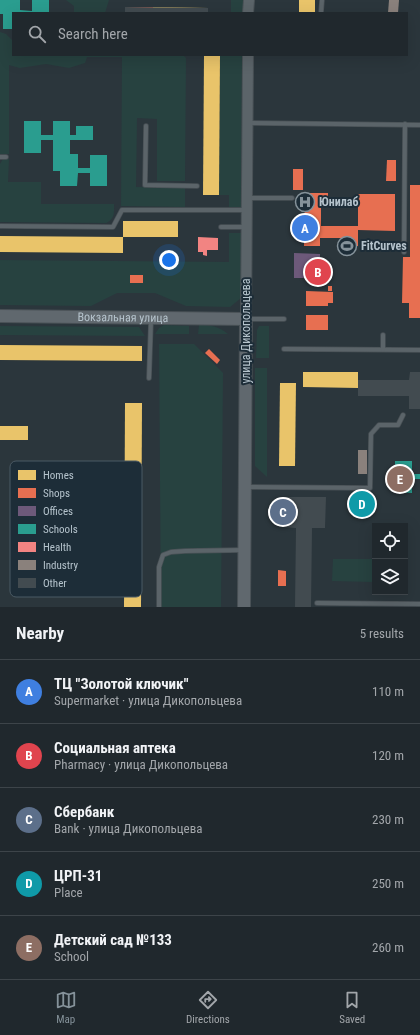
<!DOCTYPE html>
<meta charset="utf-8">
<style>
body{margin:0;font-family:"Roboto Condensed",sans-serif;background:#283035;color:#f1f3f6}
.controls{position:absolute;right:12px;bottom:12px;display:grid;overflow:hidden;border-radius:0px;box-shadow:0 4px 16px #0002}
.controls button{width:36px;height:36px;display:grid;place-items:center;padding:0;border:0;border-bottom:1px solid #3d4449;background:#20282d;color:#f1f3f6;font:20px sans-serif}
.you{position:absolute;left:169px;top:260px;width:14px;height:14px;margin:-10px;border:3px solid #fff;border-radius:50%;background:#1a73e8;box-shadow:0 0 0 6px #1a73e833}
.badge{display:grid;place-items:center;width:26px;height:26px;border-radius:50%;background:#85929a;color:#fff;font-size:13px;font-weight:700}
.pin{position:absolute;translate:-50% -50%;border:2px solid #fff;box-shadow:0 1px 4px #0006}
.list{margin:0;padding:0;list-style:none}
h2{display:flex;justify-content:space-between;align-items:center;height:52px;margin:0;padding:0 16px;font-size:17px}
h2 small{font-size:13px;font-weight:400;color:#a2a6aa}
.list li{display:grid;grid-template-columns:26px 1fr auto;gap:12px;align-items:center;box-sizing:border-box;height:64px;padding:0 16px;border-top:1px solid #3d4449}
.list b{display:block;font-size:15px;white-space:nowrap}
.list p{margin:0;font-size:13px;white-space:nowrap;color:#a2a6aa}
.list em{font-size:13px;font-style:normal;color:#a2a6aa}
.icon{flex:none;width:22px;height:22px;fill:none;stroke:currentColor;stroke-width:2;stroke-linecap:round;stroke-linejoin:round}
.map{position:relative;flex:none;width:420px;height:607px;overflow:hidden}
.search{position:absolute;background:#20282d;box-shadow:0 4px 16px #0002;left:12px;right:12px;top:12px;height:44px;display:flex;align-items:center;gap:10px;box-sizing:border-box;padding:0 14px;border-radius:0px;color:#a2a6aa;font-size:15px}
.sheet{height:372px;background:#20282d}
nav{display:flex;justify-content:space-around;align-items:center;box-sizing:border-box;height:56px;border-top:1px solid #3d4449;background:#20282d;font-size:11px;color:#a2a6aa}
nav a{display:grid;justify-items:center;gap:2px}
nav .on{color:#85929a}
.map>svg:first-child{display:block}
</style>
<div class="map">
<svg width="420" height="607" viewBox="0 0 420 607">
<rect width="100%" height="100%" fill="#2b363c"/>
<!-- green -->
<g fill="#274240">
<polygon points="66,0 109,0 105,13 74,13 74,6"/>
<rect x="231" y="0" width="12" height="13"/>
<polygon points="0,32 6,34 13,41 13,55 183,55 186,58 185,181 157,181 157,119 137,118 136,187 185,188 185,207 121,206 122,57 87,57 85,63 69,68 46,64 20,68 9,65 9,154 0,154"/>
<polygon points="220,55 242,55 241,207 229,207 229,195 219,195"/>
<path d="M3,159H9L8,182H41V204H114C114,213 115,219 106,223L0,222V164Z"/>
<polygon points="229,233 241,233 241,298 230,307 186,306 155,293 117,293 91,306 0,305 0,260 229,262"/>
<polygon points="164,325 189,326 189,334 155,334 159,328"/>
<path d="M199,325C211,325 218,326 228,334H198Z"/>
<polygon points="0,326 139,327 145,336 0,335"/>
<polygon points="259,326 269,326 269,358 256,358 257,330"/>
<polygon points="159,344 194,344 223,373 221,607 161,607"/>
<polygon points="255,368 267,368 267,477 255,466"/>
<polygon points="333,559 373,559 373,582 332,581"/>
</g>
<!-- homes -->
<g fill="#e9c46a">
<rect x="299" y="0" width="16" height="13"/>
<polygon points="153,7 208,8 208,13 153,13"/>
<polygon points="204,55 220,55 219,195 203,195"/>
<rect x="123" y="221" width="55" height="16"/>
<polygon points="0,236 123,237 123,253 0,252"/>
<polygon points="0,345 142,346 142,361 0,360"/>
<polygon points="303,372 358,372 358,380 413,380 413,396 358,396 358,388 303,387"/>
<polygon points="280,383 296,383 295,466 279,466"/>
<polygon points="125,403 142,403 141,607 124,607"/>
<rect x="0" y="426" width="28" height="14"/>
</g>
<!-- shops -->
<g fill="#e76f51">
<rect x="125" y="7" width="28" height="6"/>
<polygon points="387,160 396,160 396,181 386,181"/>
<rect x="293" y="169" width="10" height="21"/>
<polygon points="410,185 420,185 420,318 409,318 409,303 402,303 403,257 410,257"/>
<polygon points="305,193 328,193 328,201 321,201 321,226 358,226 358,194 395,194 395,231 358,230 358,246 342,246 342,238 320,238 320,246 304,246"/>
<rect x="130" y="275" width="13" height="8"/>
<rect x="328" y="286" width="4" height="5"/>
<polygon points="306,291 333,292 333,303 328,303 328,306 306,306"/>
<rect x="306" y="315" width="22" height="15"/>
<polygon points="209,349 220,360 217,364 205,353"/>
<polygon points="278,570 286,571 286,586 278,586"/>
</g>
<!-- offices -->
<polygon fill="#6d597a" points="294,253 320,254 320,278 294,278"/>
<!-- schools -->
<g fill="#2a9d8f">
<polygon points="0,0 20,0 20,10 32,11 32,0 49,0 49,13 13,13 13,29 3,29 3,14 0,14"/>
<polygon points="24,121 41,121 41,135 53,135 53,121 70,121 70,135 76,135 76,126 93,126 93,140 70,140 70,154 78,154 78,168 90,168 90,155 107,155 107,186 90,186 90,173 78,173 77,186 60,186 60,171 53,171 53,140 41,140 41,153 24,153"/>
<polygon points="395,461 412,461 412,474 420,474 420,479 412,479 412,493 395,492"/>
</g>
<!-- health -->
<polygon fill="#f28482" points="198,237 218,238 218,250 207,250 207,256 203,255 203,252 198,252"/>
<!-- industry -->
<g fill="#8a817c">
<polygon points="389,0 399,0 398,13 388,13"/>
<rect x="358" y="450" width="9" height="24"/>
</g>
<!-- building -->
<g fill="#424b50">
<polygon points="125,7 208,8 208,13 125,13"/>
<polygon points="410,372 420,372 420,409 409,409 409,396 358,396 358,380 409,380"/>
<rect x="358" y="496" width="9" height="16"/>
<polygon points="283,497 326,497 325,528 312,528 311,607 295,607 296,528 283,527"/>
</g>
<g fill="none" stroke-linecap="round" stroke-linejoin="round">
<!-- service casing -->
<g stroke="#495156" stroke-width="5.5">
<g id="service">
<polyline points="321,13 322,0"/>
<polyline points="248,123 420,125"/>
<polyline points="146,126 145,185 197,186"/>
<polyline points="0,157 6,157"/>
<polyline points="247,198 292,198"/>
<polyline points="0,226 113,227 122,210 247,210"/>
<polyline points="221,227 246,227"/>
<polyline points="404,252 405,124"/>
<polyline points="246,319 284,319"/>
<polyline points="284,349 420,350"/>
<polyline points="383,349 383,335"/>
<polyline points="149,378 151,320"/>
<polyline points="247,487 370,488 371,434 379,425 398,425 403,415"/>
<polyline points="317,603 420,604"/>
<polyline points="159,607 159,567 163,555 171,552 185,551 243,550"/>
</g>
</g>
<!-- tertiary casing -->
<g stroke="#495156" stroke-width="12">
<g id="tertiary">
<polyline points="248,13 249,0"/>
<polyline points="246,319 248,55"/>
</g>
</g>
<!-- secondary casing -->
<g stroke="#495156" stroke-width="14">
<g id="secondary">
<path id="s1" d="M0,316L246,319L244,607"/>
</g>
</g>
<!-- service -->
<use href="#service" stroke="#5b6469" stroke-width="4"/>
<!-- tertiary -->
<use href="#tertiary" stroke="#5b6469" stroke-width="10"/>
<!-- secondary -->
<use href="#secondary" stroke="#60686e" stroke-width="12"/>
</g>
<!-- icons -->
<defs>
<g id="hospital-ring" transform="scale(1)"><circle r="9.5" fill="#1d2d38" stroke="#85929a" stroke-width="1.5"/><path d="M-5-5h3v3.5h4V-5h3V5h-3V1.5h-4V5h-3Z" fill="#85929a"/></g>
<g id="stadium-ring" transform="scale(1)"><circle r="9.5" fill="#1d2d38" stroke="#85929a" stroke-width="1.5"/><path d="M0-5a6.5 5 0 1 0 0 10a6.5 5 0 1 0 0-10ZM-3.5-1.8h7v3.6h-7Z" fill="#85929a"/></g>
</defs>
<g fill-rule="evenodd">
<use href="#hospital-ring" x="305" y="202"/>
<use href="#stadium-ring" x="347" y="246"/>
</g>
<g text-anchor="middle" stroke-width="4" stroke-linejoin="round" paint-order="stroke">
<!-- poi labels -->
<g font-size="12" font-weight="bold" fill="#b5c3cc" stroke="#1d2d38" text-anchor="start">
<text x="319" y="206">Юнилаб</text>
<text x="361" y="250">FitCurves</text>
</g>
<!-- street labels -->
<g font-size="12" fill="#b5c3cc" stroke="#1d2d38">
<text dy="4" stroke="none"><textPath href="#s1" startOffset="123">Вокзальная улица</textPath></text>
<text transform="translate(246 331) rotate(-90)" y="4">улица Дикопольцева</text>
</g>
</g>
<!-- legend -->
<rect x="10" y="461" width="132" height="136" rx="6" fill="#1d2d38" stroke="#4b5a64" stroke-width="1"/>
<rect x="18" y="470" width="18" height="10" fill="#e9c46a"/>
<rect x="18" y="488" width="18" height="10" fill="#e76f51"/>
<rect x="18" y="506" width="18" height="10" fill="#6d597a"/>
<rect x="18" y="524" width="18" height="10" fill="#2a9d8f"/>
<rect x="18" y="542" width="18" height="10" fill="#f28482"/>
<rect x="18" y="560" width="18" height="10" fill="#8a817c"/>
<rect x="18" y="578" width="18" height="10" fill="#424b50"/>
<g font-size="11" fill="#b5c3cc">
<text x="43" y="479">Homes</text>
<text x="43" y="497">Shops</text>
<text x="43" y="515">Offices</text>
<text x="43" y="533">Schools</text>
<text x="43" y="551">Health</text>
<text x="43" y="569">Industry</text>
<text x="43" y="587">Other</text>
</g>
</svg>
<div class="controls">
<button><svg class="icon" aria-label="locate" viewBox="0 0 24 24"><circle cx="12" cy="12" r="6"/><path d="M12 2v4M12 18v4M2 12h4M18 12h4"/></svg></button>
<button><svg class="icon" aria-label="layers" viewBox="0 0 24 24"><path d="M12 4l9 5-9 5-9-5zM3 14l9 5 9-5"/></svg></button>
</div>
<div class="you"></div>
<div class="pin badge" style="left:305px;top:228px;background:#3f7fe0">A</div>
<div class="pin badge" style="left:318px;top:272px;background:#e0444e">B</div>
<div class="pin badge" style="left:283px;top:512px;background:#5c6f8a">C</div>
<div class="pin badge" style="left:362px;top:504px;background:#0f9aa8">D</div>
<div class="pin badge" style="left:400px;top:479px;background:#8d6e63">E</div>
<div class="search"><svg class="icon" aria-label="search" viewBox="0 0 24 24"><circle cx="10" cy="10" r="6"/><path d="M15 15l6 6"/></svg>Search here</div>
</div>
<section class="sheet">
<h2>Nearby<small>5 results</small></h2>
<ul class="list">
<li><span class="badge" style="background:#3f7fe0">A</span><div><b>ТЦ &quot;Золотой ключик&quot;</b><p>Supermarket · улица Дикопольцева</p></div><em>110 m</em></li>
<li><span class="badge" style="background:#e0444e">B</span><div><b>Социальная аптека</b><p>Pharmacy · улица Дикопольцева</p></div><em>120 m</em></li>
<li><span class="badge" style="background:#5c6f8a">C</span><div><b>Сбербанк</b><p>Bank · улица Дикопольцева</p></div><em>230 m</em></li>
<li><span class="badge" style="background:#0f9aa8">D</span><div><b>ЦРП-31</b><p>Place</p></div><em>250 m</em></li>
<li><span class="badge" style="background:#8d6e63">E</span><div><b>Детский сад №133</b><p>School</p></div><em>260 m</em></li>
</ul>
</section>
<nav>
<a class="on"><svg class="icon" aria-label="map" viewBox="0 0 24 24"><path d="M3 6l6-2 6 2 6-2v14l-6 2-6-2-6 2zM9 4v14M15 6v14"/></svg>Map</a>
<a><svg class="icon" aria-label="directions" viewBox="0 0 24 24"><path d="M12 3l9 9-9 9-9-9zM9 14v-3h6M13 9l2 2-2 2"/></svg>Directions</a>
<a><svg class="icon" aria-label="saved" viewBox="0 0 24 24"><path d="M7 4h10v16l-5-4-5 4z"/></svg>Saved</a>
</nav>
